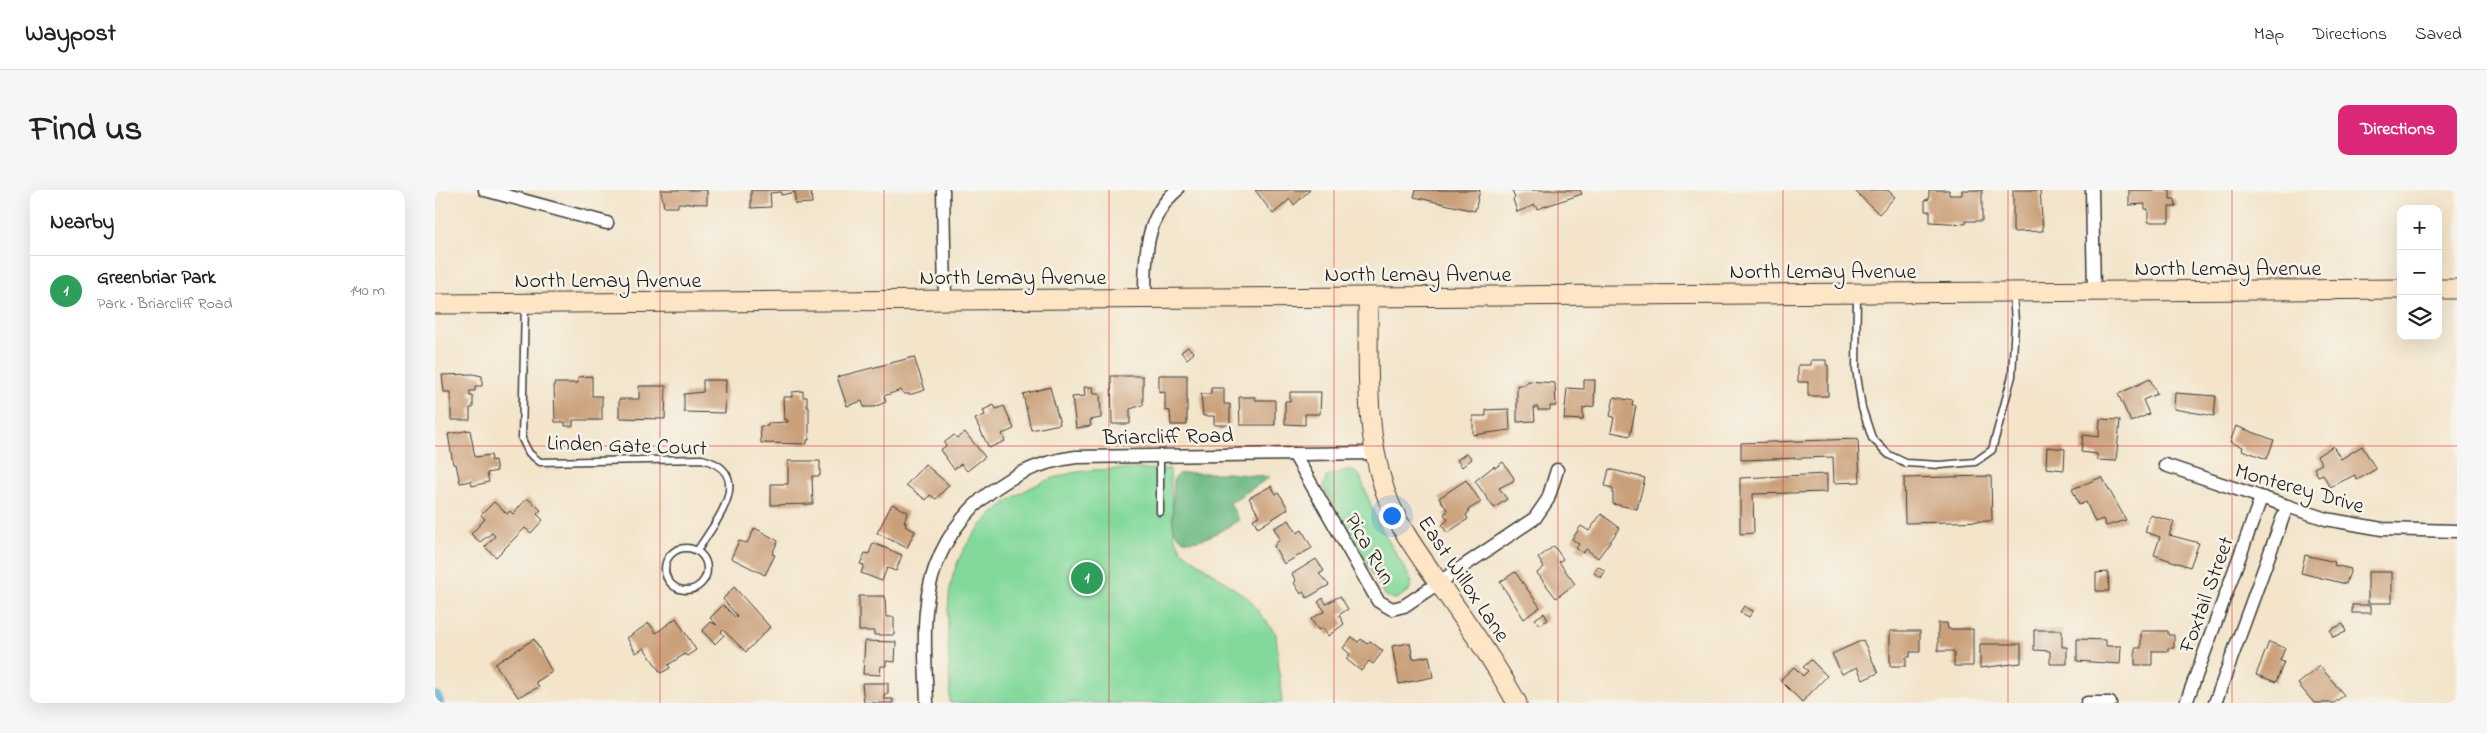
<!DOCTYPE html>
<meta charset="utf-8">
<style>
body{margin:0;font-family:"Indie Flower",sans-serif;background:#f6f6f6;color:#222}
.controls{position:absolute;right:15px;top:15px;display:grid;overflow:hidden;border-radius:10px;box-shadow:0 5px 20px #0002}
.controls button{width:45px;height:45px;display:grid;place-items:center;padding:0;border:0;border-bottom:1px solid #e0e0e0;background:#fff;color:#222;font:25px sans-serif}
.you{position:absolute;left:956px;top:325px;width:18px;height:18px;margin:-12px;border:4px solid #fff;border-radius:50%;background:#1a73e8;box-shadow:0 0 0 8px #1a73e833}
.badge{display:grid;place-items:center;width:32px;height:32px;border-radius:50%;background:#db2777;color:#fff;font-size:16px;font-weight:700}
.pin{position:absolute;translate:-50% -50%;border:2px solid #fff;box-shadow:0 1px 5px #0006}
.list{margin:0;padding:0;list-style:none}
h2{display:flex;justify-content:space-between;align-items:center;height:65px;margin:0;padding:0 20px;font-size:21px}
h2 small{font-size:16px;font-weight:400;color:#767676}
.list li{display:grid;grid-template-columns:32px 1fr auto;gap:15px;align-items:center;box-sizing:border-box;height:70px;padding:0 20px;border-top:1px solid #e0e0e0}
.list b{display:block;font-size:19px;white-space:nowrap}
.list p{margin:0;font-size:16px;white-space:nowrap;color:#767676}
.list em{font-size:16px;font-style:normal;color:#767676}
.icon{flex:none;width:28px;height:28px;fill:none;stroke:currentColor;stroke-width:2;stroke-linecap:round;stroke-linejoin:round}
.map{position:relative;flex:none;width:2022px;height:513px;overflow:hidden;border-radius:10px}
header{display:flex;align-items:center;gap:30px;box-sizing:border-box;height:70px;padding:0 25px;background:#fff;border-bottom:1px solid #e0e0e0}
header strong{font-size:24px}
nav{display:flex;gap:28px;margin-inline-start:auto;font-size:18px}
.intro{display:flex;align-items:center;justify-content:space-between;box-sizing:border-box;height:120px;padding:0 30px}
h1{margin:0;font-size:35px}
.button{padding:12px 22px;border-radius:10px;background:#db2777;color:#fff;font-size:18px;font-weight:700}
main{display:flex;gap:30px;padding:0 30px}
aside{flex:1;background:#fff;border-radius:10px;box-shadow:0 5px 20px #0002}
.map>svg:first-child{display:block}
</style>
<header>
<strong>Waypost</strong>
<nav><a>Map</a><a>Directions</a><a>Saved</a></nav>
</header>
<div class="intro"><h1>Find us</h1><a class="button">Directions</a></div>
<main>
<aside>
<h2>Nearby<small></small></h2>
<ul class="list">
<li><span class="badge" style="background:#2e9e5b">1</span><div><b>Greenbriar Park</b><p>Park · Briarcliff Road</p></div><em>140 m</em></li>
</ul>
</aside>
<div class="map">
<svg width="2022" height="513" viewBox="0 0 2022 513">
<rect width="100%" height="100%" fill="#f7f3e8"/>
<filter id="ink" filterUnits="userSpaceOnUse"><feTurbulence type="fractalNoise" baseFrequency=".02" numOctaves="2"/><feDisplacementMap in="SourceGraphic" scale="10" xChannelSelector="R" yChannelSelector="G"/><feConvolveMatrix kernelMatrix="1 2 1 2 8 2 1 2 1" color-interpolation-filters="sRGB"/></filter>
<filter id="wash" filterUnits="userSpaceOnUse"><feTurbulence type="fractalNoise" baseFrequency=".0096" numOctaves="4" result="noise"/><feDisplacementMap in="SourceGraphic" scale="20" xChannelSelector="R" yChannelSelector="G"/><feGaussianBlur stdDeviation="1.12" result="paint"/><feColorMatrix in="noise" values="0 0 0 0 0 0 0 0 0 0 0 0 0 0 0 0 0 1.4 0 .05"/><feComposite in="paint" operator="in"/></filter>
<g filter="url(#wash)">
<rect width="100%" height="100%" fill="#f3e4ca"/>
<!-- green -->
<g fill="#83d99c" stroke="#507a5c">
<path d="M735,279L739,346L747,361L814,409L841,444L847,513H515C515,478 511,441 514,407C520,343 577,296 637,283C663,277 707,280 735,279Z"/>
<polygon points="916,279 925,286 942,331 977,391 974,401 961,409 952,407 948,403 888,297 892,286"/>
</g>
<!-- forest -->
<path fill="#6ab984" stroke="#436a50" d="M750,283H793L835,287L795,313L804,330C791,338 748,367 739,339C736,327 739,302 739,288L743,284Z"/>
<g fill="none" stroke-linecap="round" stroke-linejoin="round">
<!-- canal -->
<polyline stroke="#53aad0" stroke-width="16" points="0,509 1,513"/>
</g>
<g id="blocks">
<!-- building -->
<g fill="#caa07a">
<polygon points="226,0 272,0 272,14 243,13 243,17 229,17"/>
<polygon points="316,0 376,0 377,13 360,14 360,2 346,5 346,2 335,3 336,17 316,18"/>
<polygon points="820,0 875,0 859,15 855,9 838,24"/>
<polygon points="981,0 1045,0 1040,21 979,7"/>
<polygon points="1081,0 1145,0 1147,4 1102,19 1100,15 1082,22 1078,9 1080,8 1077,1"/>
<polygon points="1419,0 1453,0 1460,7 1444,24"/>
<polygon points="1494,0 1514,0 1514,5 1527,5 1527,0 1547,0 1547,31 1531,31 1531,34 1495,32 1495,21 1490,21 1490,10 1494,9"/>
<polygon points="1578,0 1605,0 1608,41 1578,42"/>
<polygon points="1694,0 1735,0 1735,9 1740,9 1741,17 1734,17 1734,32 1713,32 1713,19 1710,19 1710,14 1694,15"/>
<polygon points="753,157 759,163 752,169 746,162"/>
<polygon points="479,167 490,200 477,204 469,204 466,200 449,206 451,212 439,217 429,217 427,211 412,216 402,187"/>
<polygon points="1376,170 1391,170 1391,175 1393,175 1393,206 1373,206 1373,192 1363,192 1363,175 1376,175"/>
<polygon points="38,184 47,186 47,196 40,196 40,201 35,201 35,206 38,206 38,218 35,218 35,230 16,230 16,202 9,202 7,185"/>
<polygon points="724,185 752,185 752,235 736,235 735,221 730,220 730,202 724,203"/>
<polygon points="157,186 157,206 167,206 167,230 138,230 138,236 130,236 130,232 120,232 119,193 143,193 143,187"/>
<polygon points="676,186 708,186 708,215 695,219 695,234 677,234"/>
<polygon points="1715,189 1722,204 1708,210 1714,224 1696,232 1683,204"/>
<polygon points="268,190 291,190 290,223 249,222 249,204 268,202"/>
<polygon points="1149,190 1160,190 1159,216 1148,218 1148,230 1129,229 1132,198 1149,199"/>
<polygon points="1093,191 1120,193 1121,216 1115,216 1115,220 1103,220 1103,217 1099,217 1100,231 1082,232 1082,195 1090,195"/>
<polygon points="204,196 231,196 230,229 184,228 184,209 204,209"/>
<polygon points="615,197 625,234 596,240 588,204"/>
<polygon points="649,197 658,197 659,204 665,204 666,228 655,230 656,236 641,238 637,207 650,206"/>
<polygon points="776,198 789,198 789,214 795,214 795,235 779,235 779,226 768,226 766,204 776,204"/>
<polygon points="368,201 368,207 372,207 372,217 374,217 374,250 372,250 372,254 326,253 325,236 333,236 333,233 353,232 353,230 349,230 348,207 357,207 357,202"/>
<polygon points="855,202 886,202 885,224 870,224 870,235 850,234 850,211 855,211"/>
<polygon points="1740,203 1781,206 1779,226 1739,219"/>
<polygon points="804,207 820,207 820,210 840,210 840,235 805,235"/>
<polygon points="1179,207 1198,211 1197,216 1201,216 1195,246 1176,242 1179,227 1175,226"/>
<polygon points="559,215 561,219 569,216 579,239 567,244 570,251 554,258 540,229 550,225 548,220"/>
<polygon points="1074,219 1075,240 1038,245 1038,226 1051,226 1051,220"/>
<polygon points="1665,229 1685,230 1681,271 1662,270 1662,264 1646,262 1648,245 1664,247"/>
<polygon points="1801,236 1839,250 1832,269 1807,260 1808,257 1795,252"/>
<polygon points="35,240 40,267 56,265 57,271 60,270 62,281 52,283 54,292 37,296 36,291 25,293 21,274 18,274 13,244"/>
<polygon points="530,242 550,267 532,281 526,274 519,279 505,260 511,256 509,253 519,245 522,248"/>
<polygon points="1423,249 1425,292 1399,293 1398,267 1306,270 1306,253"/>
<polygon points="1898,256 1906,269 1927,256 1941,279 1922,290 1920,285 1895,297 1888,284 1883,286 1879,278 1887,274 1882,266"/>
<polygon points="1612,257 1630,259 1629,280 1611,278"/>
<polygon points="1032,263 1037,269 1027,277 1022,270"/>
<polygon points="353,271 385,271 385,286 377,286 378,314 336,315 336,294 353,294"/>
<polygon points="1068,272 1079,288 1078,291 1064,298 1072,309 1059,318 1040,291 1059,276 1060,278"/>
<polygon points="490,274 514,295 501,309 495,305 491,310 471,295"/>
<polygon points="1174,279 1210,288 1202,319 1178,314 1178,298 1170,296"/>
<polygon points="1392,284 1392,302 1318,304 1319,343 1305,344 1305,288"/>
<polygon points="1556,286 1557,331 1470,333 1469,288"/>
<polygon points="1667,287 1691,330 1671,336 1668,329 1660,332 1651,312 1644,315 1637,299"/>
<polygon points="1031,290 1046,312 1033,320 1034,322 1031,325 1033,329 1012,343 1007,335 1013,330 1009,324 1013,321 1004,308"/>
<polygon points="836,296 841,304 843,303 846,306 853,319 823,338 818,329 824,326 814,308"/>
<polygon points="92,308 106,320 102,324 108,330 96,343 90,338 61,367 50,357 60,346 57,343 45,352 36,344 50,329 46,325 59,312 72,324 75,321 78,324"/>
<polygon points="457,314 473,322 469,331 471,333 470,336 480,341 472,358 442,343"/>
<polygon points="1166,324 1185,338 1163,368 1151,359 1148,363 1141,358 1144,354 1137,349 1146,336 1154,341"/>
<polygon points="1715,325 1739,332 1734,345 1764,353 1755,377 1719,365 1725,347 1710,342"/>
<polygon points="854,330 862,343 867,340 877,358 849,374 839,356 845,349 839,338"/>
<polygon points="320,338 343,351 337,364 340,365 330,385 296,368 304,351 312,353"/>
<polygon points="438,353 467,365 461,381 452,378 447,391 426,383 429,375 425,374 430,363 434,364"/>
<polygon points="1119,356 1128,369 1124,372 1140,394 1121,408 1102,383 1109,377 1103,368"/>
<polygon points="1870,365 1900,372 1899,375 1916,379 1911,394 1866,383"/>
<polygon points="881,369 889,381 884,384 894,395 872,408 868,402 866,404 859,393 861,391 857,384"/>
<polygon points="1163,376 1170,381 1166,388 1159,383"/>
<polygon points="1080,382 1105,417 1089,429 1065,392"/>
<polygon points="1673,382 1674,401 1661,401 1661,383"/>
<rect x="1933" y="382" width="24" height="31"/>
<polygon points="299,397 335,437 311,462 288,440 286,442 289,445 280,454 267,441 276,432 282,435 275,428 288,415 301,428 302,426 288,409"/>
<polygon points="424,406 450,406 451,427 459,427 459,445 439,445 439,441 424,441"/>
<polygon points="905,406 913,419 904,425 909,434 893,446 888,438 883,440 876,429 890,421 883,412 888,408 891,414"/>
<rect x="1917" y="415" width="19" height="8"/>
<polygon points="1309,416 1318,421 1314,427 1305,422"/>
<polygon points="1109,423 1113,430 1104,435 1100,429"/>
<polygon points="241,428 261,460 252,466 250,464 233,475 235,478 226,483 209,458 201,463 192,448 214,433 221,443"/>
<polygon points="1503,433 1512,433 1513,439 1538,439 1538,476 1519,476 1519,461 1503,461"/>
<polygon points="1908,434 1911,442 1898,447 1895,440"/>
<polygon points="1599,440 1627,440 1627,457 1632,457 1632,474 1615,474 1615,461 1599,460"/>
<polygon points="1455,441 1485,441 1485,462 1475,462 1475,467 1471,467 1471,476 1455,476"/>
<polygon points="1706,441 1733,441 1733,445 1739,445 1739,458 1733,458 1733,461 1717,461 1717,475 1700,475 1700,458 1706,458"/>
<polygon points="917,447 923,452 926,449 932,454 935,451 948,461 938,474 934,471 926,481 911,469 915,464 908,458"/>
<polygon points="99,449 117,482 101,492 104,497 83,507 60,474"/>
<polygon points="1642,449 1671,450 1671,456 1686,456 1685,474 1642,471"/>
<polygon points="1428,450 1443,483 1428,490 1422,477 1407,484 1397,464"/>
<polygon points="430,451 461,452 460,472 451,471 451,476 446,476 445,485 428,484"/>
<polygon points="1834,452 1850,458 1845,471 1849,472 1841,492 1821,485"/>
<polygon points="975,453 978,469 994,466 998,487 964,494 957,456"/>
<polygon points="1545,454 1586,454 1586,473 1545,478"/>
<polygon points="1376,470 1392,486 1367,512 1345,490 1359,477 1368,486 1373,481 1368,477"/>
<polygon points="1885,476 1909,505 1899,513 1879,513 1863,494"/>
<polygon points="427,493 453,493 453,504 449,504 449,509 458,509 458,513 429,513"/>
</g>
</g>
</g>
<g filter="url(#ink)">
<use href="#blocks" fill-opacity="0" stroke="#3c3a36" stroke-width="1"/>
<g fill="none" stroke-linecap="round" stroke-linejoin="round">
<!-- service casing -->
<g stroke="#3c3a36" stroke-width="9">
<g id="service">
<polyline points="1422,104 1421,179 1427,218 1437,248 1454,265 1471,273 1505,275 1540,272 1557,260 1577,186 1580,132 1578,104"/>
<path d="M90,114L87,249L94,263L105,272L267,269C322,283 280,333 262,361"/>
<polyline points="725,322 725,265"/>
<circle cx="251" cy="379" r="21"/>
</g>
</g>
<!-- minor casing -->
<g stroke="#3c3a36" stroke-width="15">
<g id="minor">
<polyline points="50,0 172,33"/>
<polyline points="508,0 510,110"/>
<polyline points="1657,0 1659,101"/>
<path d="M710,108C710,69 709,28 742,0"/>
<polyline points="859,264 943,411 957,419 969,416 1100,328 1113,309 1122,280"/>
<polyline points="1730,275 1891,329 1947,339 2022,341"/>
<path d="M492,513C491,483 488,451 491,421C497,339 561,277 641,267L939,263"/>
<polyline points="1652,513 1675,513"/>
<polyline points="1751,513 1826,308"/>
<polyline points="1780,513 1852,316"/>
</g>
</g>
<!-- secondary casing -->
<g stroke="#3c3a36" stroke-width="21">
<g id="secondary">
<polyline points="2003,99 2022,99"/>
<path d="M933,107C934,170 929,237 949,298C960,333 983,363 1004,393C1031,432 1059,471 1082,513"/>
<polyline points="0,114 1966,99"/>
</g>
</g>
<!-- service -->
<use href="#service" stroke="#fff" stroke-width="6"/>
<!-- minor -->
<use href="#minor" stroke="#fff" stroke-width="12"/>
<!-- secondary -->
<use href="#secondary" stroke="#fde5c5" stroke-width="19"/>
</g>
</g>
<!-- grid -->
<path fill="none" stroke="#d62828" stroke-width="1" stroke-opacity="0.55" d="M225,0V513M449,0V513M674,0V513M899,0V513M1123,0V513M1348,0V513M1573,0V513M1797,0V513M0,256H2022"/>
<g text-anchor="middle" stroke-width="5" stroke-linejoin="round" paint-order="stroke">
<!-- street labels -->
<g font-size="22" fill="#1c1c1c" stroke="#f7f3e8">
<text x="1793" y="85">North Lemay Avenue</text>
<text x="1388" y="88">North Lemay Avenue</text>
<text x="983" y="91">North Lemay Avenue</text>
<text x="578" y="94">North Lemay Avenue</text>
<text x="173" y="97">North Lemay Avenue</text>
<text transform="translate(733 245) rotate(-1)" y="8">Briarcliff Road</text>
<text transform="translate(192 254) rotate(2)" y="8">Linden Gate Court</text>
<text transform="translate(1865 297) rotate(16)" y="8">Monterey Drive</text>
<text transform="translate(936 358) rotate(60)" y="8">Pica Run</text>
<text transform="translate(1030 388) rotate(56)" y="8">East Willox Lane</text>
<text transform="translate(1770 404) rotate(-70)" y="8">Foxtail Street</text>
</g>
</g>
</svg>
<div class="controls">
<button>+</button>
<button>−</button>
<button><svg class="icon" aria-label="layers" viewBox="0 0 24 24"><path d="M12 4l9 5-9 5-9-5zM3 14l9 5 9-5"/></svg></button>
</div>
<div class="you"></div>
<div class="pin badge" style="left:652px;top:388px;background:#2e9e5b">1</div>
</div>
</main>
